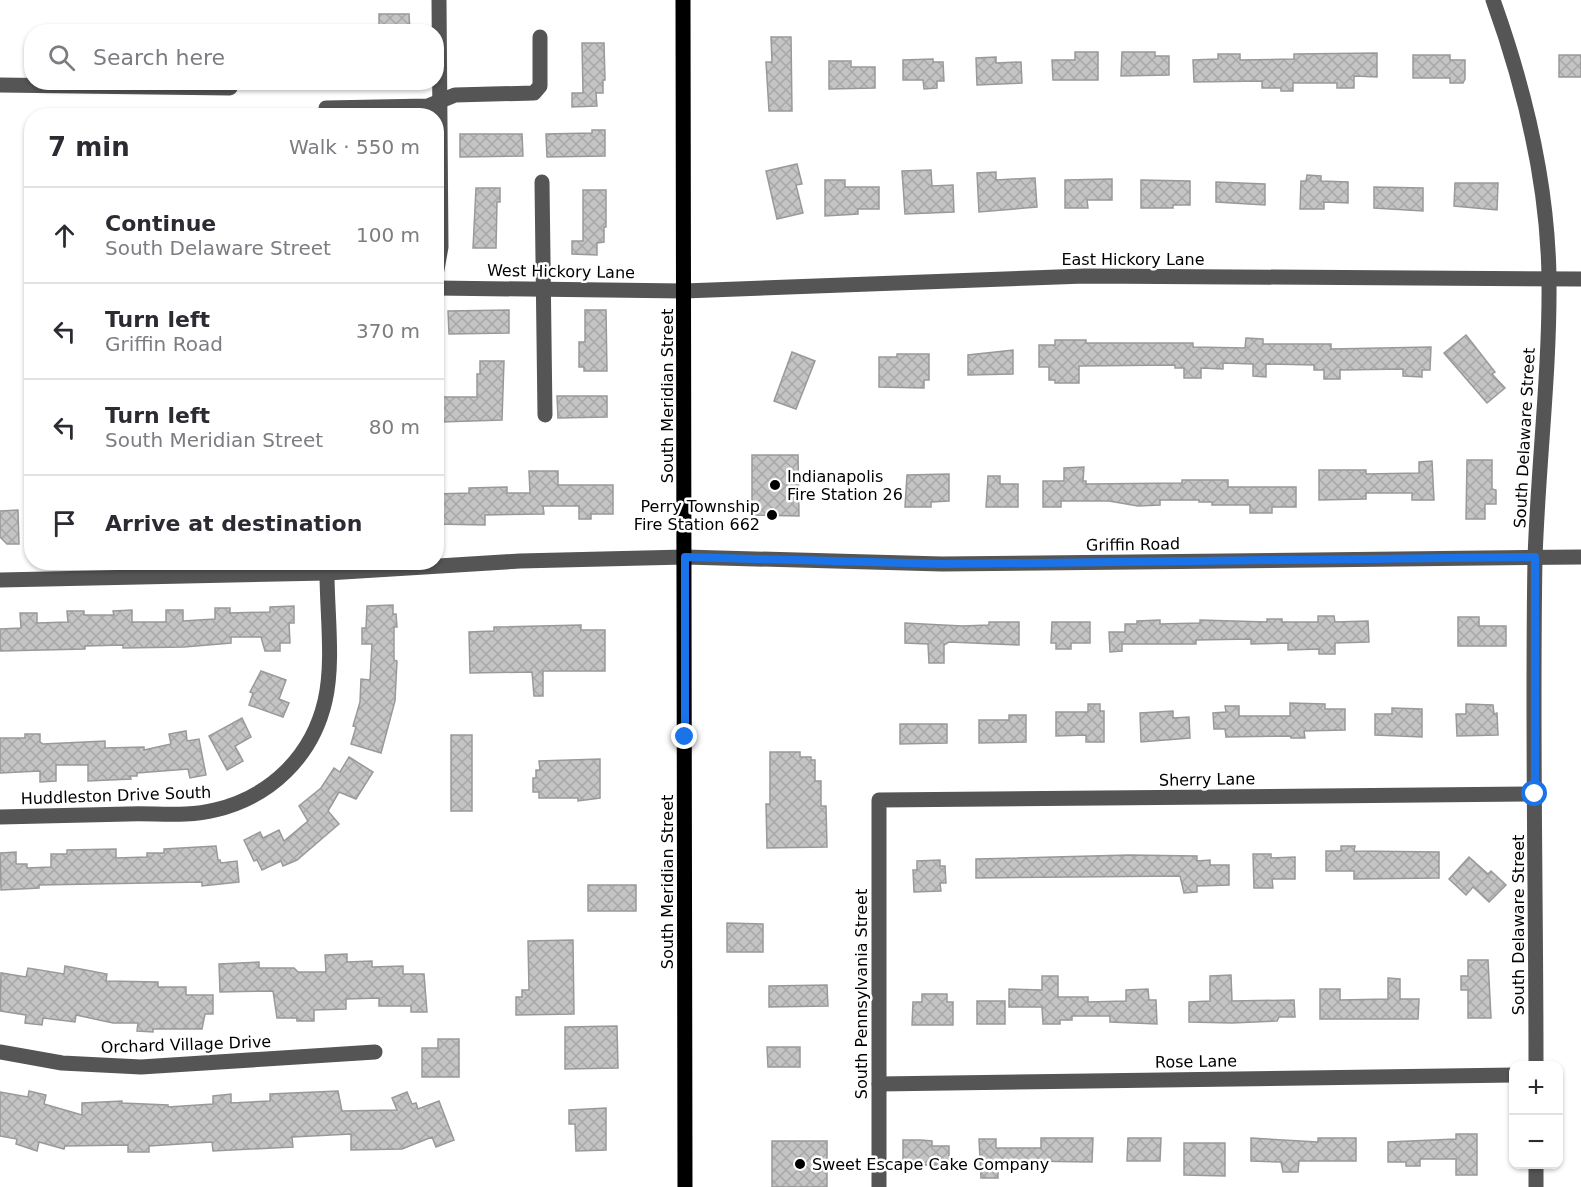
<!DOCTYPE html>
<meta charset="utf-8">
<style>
body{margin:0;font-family:"DejaVu Sans",sans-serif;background:#f2f2f3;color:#2b2b33}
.controls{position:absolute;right:18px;bottom:18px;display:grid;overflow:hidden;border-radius:12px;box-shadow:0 2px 4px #0004}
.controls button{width:54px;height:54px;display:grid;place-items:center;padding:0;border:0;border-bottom:2px solid #e1e1e2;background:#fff;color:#2b2b33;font:30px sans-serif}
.stop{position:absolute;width:18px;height:18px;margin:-14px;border:4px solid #1a73e8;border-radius:50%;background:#fff}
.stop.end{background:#1a73e8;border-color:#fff;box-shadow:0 2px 6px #0008}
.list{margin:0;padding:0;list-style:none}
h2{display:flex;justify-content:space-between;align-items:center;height:78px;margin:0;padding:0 24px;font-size:26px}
h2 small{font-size:20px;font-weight:400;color:#7c7c81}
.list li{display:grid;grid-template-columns:39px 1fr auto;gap:18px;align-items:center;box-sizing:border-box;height:96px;padding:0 24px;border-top:2px solid #e1e1e2}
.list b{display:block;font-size:22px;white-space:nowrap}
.list p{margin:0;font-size:20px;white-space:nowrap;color:#7c7c81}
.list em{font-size:20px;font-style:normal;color:#7c7c81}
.icon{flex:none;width:33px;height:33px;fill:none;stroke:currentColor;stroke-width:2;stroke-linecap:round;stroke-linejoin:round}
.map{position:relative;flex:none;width:1581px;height:1187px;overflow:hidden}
.search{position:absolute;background:#fff;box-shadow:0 2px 4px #0004;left:24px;top:24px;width:420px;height:66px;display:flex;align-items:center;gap:15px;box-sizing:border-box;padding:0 21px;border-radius:24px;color:#7c7c81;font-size:22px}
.panel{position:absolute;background:#fff;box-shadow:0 2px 4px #0004;left:24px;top:108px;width:420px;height:462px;border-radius:24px}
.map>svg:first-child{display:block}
</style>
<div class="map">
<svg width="1581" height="1187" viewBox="0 0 1581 1187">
<defs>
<pattern id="building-cross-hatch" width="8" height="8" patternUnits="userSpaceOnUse" patternTransform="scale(1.5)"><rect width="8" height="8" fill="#c4c4c4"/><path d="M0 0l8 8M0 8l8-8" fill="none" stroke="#a7a7a7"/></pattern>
</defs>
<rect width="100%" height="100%" fill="#fff"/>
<!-- building -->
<g fill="url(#building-cross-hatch)" stroke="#999" stroke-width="1.5">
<polygon points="379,14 409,14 410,32 379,32"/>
<polygon points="771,37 791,37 792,111 769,111 766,62 772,62"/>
<polygon points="582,43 604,43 605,80 603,80 603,93 596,93 597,106 572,107 572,93 583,93"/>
<polygon points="1075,52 1098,52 1098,80 1053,80 1052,60 1075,60"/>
<polygon points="1122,52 1155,52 1155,56 1169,56 1169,75 1121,76"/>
<polygon points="1377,53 1377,77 1354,76 1354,88 1337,88 1337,83 1293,83 1293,91 1281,91 1281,88 1262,88 1262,81 1194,82 1193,60 1218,59 1218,54 1240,54 1240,60 1294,59 1294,54"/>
<polygon points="1413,55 1450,55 1450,60 1465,60 1465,79 1463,83 1450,83 1450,78 1413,78"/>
<rect x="1559" y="55" width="22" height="22"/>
<polygon points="996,57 996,63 1021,62 1022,83 977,85 976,58"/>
<polygon points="933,59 933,62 943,62 944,81 937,81 937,88 924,89 923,80 903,80 903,60"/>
<polygon points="829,61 851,61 851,67 875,67 875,88 829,89"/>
<polygon points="592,130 605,130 605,156 547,157 546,134 592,133"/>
<polygon points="460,134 522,134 523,156 460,157"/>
<polygon points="797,164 802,184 796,185 803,213 777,219 766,171"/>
<polygon points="931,170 932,186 953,185 954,212 905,214 902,171"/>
<polygon points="996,172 996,180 1035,178 1037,207 979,212 977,173"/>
<polygon points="1307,175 1321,176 1321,181 1348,182 1348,203 1324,202 1324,209 1300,209 1301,181 1306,181"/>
<polygon points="1112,179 1112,200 1087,200 1088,208 1065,208 1065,180"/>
<polygon points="825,180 845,180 845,187 879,187 879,209 858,209 858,214 825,216"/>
<polygon points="1141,180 1190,181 1190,205 1173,205 1173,208 1141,208"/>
<polygon points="1216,182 1265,184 1265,205 1216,202"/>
<polygon points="1455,183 1498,183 1497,210 1454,206"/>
<polygon points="1374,187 1423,188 1423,211 1374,208"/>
<polygon points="476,188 500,188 500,202 497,202 496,248 473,248"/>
<polygon points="583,190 606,190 606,227 604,227 604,242 597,243 597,255 572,254 572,241 583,241"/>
<polygon points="509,310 509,333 449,334 448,311"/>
<polygon points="585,310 606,310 607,371 584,371 584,367 579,367 579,342 585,342"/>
<polygon points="1466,335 1495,372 1492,374 1505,388 1487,403 1444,353"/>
<polygon points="1246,338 1263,339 1263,344 1331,344 1331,349 1431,347 1430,370 1422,370 1422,377 1403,376 1403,369 1340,370 1340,379 1324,379 1324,370 1314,370 1314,365 1266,364 1266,377 1253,376 1253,364 1223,363 1223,369 1201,368 1201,378 1184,378 1184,368 1175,368 1175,365 1079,366 1079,383 1055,383 1055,380 1049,380 1049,367 1039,367 1039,345 1055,345 1055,340 1086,340 1086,343 1193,343 1193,347 1245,348"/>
<polygon points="1013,350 1013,374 968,375 968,355"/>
<polygon points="792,352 815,361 796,409 774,401"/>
<polygon points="897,354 929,354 929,380 924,380 924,388 879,387 879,357 897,357"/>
<polygon points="480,361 504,361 502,420 441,422 441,413 436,413 436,397 477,397 477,374 480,374"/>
<polygon points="557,396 607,396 607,417 558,418"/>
<polygon points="752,455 798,455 799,516 752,515"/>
<polygon points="1467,460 1492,460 1492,489 1496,490 1496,504 1485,504 1485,519 1466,519"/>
<polygon points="1432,461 1434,500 1412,500 1412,493 1366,493 1366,499 1319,500 1319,470 1366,470 1366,474 1419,473 1419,462"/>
<polygon points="1084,467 1083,481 1086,481 1086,484 1182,483 1182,480 1228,480 1228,487 1296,487 1296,507 1272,507 1272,513 1250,513 1250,505 1212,505 1212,502 1199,502 1199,500 1160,500 1160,505 1138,506 1109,501 1061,501 1061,507 1043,507 1043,481 1064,481 1064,468"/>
<polygon points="529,471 558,471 558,485 613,485 613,514 591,514 591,519 579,519 579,506 543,506 544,514 485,515 485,525 436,524 436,494 469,493 469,488 507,487 507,493 530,493"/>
<polygon points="949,474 949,501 931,502 931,507 905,507 907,475"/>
<polygon points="988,476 1000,476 1000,484 1018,484 1018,507 986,507"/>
<polygon points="18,510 19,544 7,544 0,537 0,511"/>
<polygon points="393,605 393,614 396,614 397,627 394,627 394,660 397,661 395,701 381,753 351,744 356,727 353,726 360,702 361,679 370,680 372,644 362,644 362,628 366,628 367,606"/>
<polygon points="294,606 294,623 289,623 290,643 280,643 280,651 265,651 261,637 231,637 231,643 184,647 123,648 123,645 85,646 85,649 0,651 0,629 21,628 20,613 37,613 37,623 68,622 67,611 84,611 84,615 114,615 113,611 132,610 132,622 166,622 166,610 183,610 183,621 215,619 215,608 230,608 230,613 270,612 270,607"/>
<polygon points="1318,616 1334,616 1335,622 1368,621 1369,642 1335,643 1335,654 1319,654 1319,649 1288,650 1288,643 1251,644 1251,639 1196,640 1196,644 1122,644 1122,651 1110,652 1109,632 1125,632 1125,624 1137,624 1137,621 1160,620 1160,624 1200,623 1200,620 1267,622 1267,619 1282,619 1282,622 1318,622"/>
<polygon points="1458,617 1479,617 1479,626 1506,626 1506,646 1458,646"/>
<polygon points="989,622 1019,622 1019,645 949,642 944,645 944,663 929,663 928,644 905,643 905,623 962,626 989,625"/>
<polygon points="1052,622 1090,622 1090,643 1071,643 1071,649 1056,649 1056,643 1051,643"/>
<polygon points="581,625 581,630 605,630 605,671 543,671 543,696 534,696 532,672 470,673 469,632 494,631 494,627"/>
<polygon points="261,671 286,680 279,699 289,703 283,717 249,705 253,693 250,692"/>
<polygon points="1290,703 1325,704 1325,709 1345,709 1345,730 1304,731 1305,738 1291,738 1290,736 1226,737 1225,729 1214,729 1213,713 1226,712 1225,706 1239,706 1239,716 1290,716"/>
<polygon points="1088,704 1100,704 1100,711 1104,711 1104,742 1086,742 1086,735 1056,736 1056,712 1088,712"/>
<polygon points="1466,704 1493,705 1494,714 1497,713 1498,735 1457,736 1456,714 1466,714"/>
<polygon points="1392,708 1422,709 1422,737 1375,735 1375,714 1392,714"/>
<polygon points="1173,711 1173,718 1189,717 1190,738 1141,742 1140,713"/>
<polygon points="1009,715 1026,715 1026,742 979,743 979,720 1009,720"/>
<polygon points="242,718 251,737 235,746 243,761 227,770 209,736"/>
<polygon points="900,724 947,724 947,743 900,744"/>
<polygon points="186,731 187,741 199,739 206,775 190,778 188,769 137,773 137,776 130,776 131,779 88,781 88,765 56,765 56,781 40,782 40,771 0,773 0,738 25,738 25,734 40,734 40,742 43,744 105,741 105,748 144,747 144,750 171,744 169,734"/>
<rect x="451" y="735" width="21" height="76"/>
<polygon points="770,752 800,752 800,757 811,757 811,760 815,760 815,781 821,781 821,806 826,806 827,847 767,848 766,804 770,804"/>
<polygon points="349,757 373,772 356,799 339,792 328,811 339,824 297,860 283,866 281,861 262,870 257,860 254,861 244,840 260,832 263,838 279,830 284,841 308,821 299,806 321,788 334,768 340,772"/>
<polygon points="600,759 600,798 578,801 578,798 539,798 539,792 533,792 533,778 536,778 536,770 540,770 539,761"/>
<polygon points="216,846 218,860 220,860 221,863 237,861 239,882 202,886 202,882 39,885 39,888 1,890 0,853 16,852 16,864 27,864 27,868 51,867 51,854 67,854 67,850 116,849 116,858 147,857 147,853 164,853 164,849"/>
<polygon points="1341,846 1355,846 1354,851 1439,852 1439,878 1354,879 1354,871 1326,871 1326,851 1341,851"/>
<polygon points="1253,854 1271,854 1271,858 1295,857 1295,879 1272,879 1273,888 1254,888"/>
<polygon points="1129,855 1197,856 1197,861 1210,860 1210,865 1229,865 1229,885 1197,886 1197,892 1184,893 1180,876 976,878 976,859"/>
<polygon points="1469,857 1488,874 1491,871 1506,885 1489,902 1473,887 1466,895 1449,879"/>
<polygon points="940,860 940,866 945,866 946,883 940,883 941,891 914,892 913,870 917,870 917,861"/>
<rect x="588" y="885" width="48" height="26"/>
<polygon points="727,923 763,924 763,952 727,952"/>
<polygon points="573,940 574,1014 516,1015 516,997 522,997 522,990 529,990 528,941"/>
<polygon points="347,954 347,962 372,961 372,967 403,966 403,974 424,974 427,1012 411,1012 411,1006 379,1006 379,998 346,999 346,1009 314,1010 314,1021 297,1021 297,1018 277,1018 273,991 220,992 219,964 259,962 259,968 294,968 298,972 326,972 325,955"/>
<polygon points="1468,960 1488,960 1491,1018 1468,1018 1468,990 1461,990 1461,976 1468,976"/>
<polygon points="65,966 107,974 106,981 158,982 158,987 186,987 186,995 213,995 213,1014 205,1014 202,1029 153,1029 153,1032 137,1031 138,1023 113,1023 76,1015 75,1022 43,1018 42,1025 25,1023 26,1015 0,1011 1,973 26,977 28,968 64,974"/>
<polygon points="1231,975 1232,1001 1294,1000 1295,1017 1279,1017 1277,1021 1232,1023 1189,1022 1189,1002 1210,1001 1210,976"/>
<polygon points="1042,976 1058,976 1058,997 1088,997 1088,1002 1126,1001 1126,990 1148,989 1149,1000 1156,1000 1157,1024 1110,1022 1110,1016 1072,1016 1072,1020 1060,1020 1060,1024 1043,1024 1042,1007 1009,1007 1009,989 1042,990"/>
<polygon points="1388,978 1400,979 1400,999 1419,999 1418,1019 1320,1019 1320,989 1340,989 1340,1000 1388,999"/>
<polygon points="827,985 828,1006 769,1007 769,986"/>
<polygon points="922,994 947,994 947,1002 953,1002 953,1025 912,1025 913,1002 922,1002"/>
<rect x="977" y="1001" width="28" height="23"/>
<polygon points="617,1026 618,1068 565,1069 565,1027"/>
<polygon points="438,1039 459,1039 459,1077 422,1077 422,1048 438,1048"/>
<polygon points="767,1047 800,1047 800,1067 768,1067"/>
<polygon points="29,1091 46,1095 44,1104 82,1115 82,1103 122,1101 122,1103 168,1105 168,1107 213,1104 213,1096 231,1094 231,1103 270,1101 270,1094 338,1091 342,1111 397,1110 392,1098 407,1092 412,1104 416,1103 418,1109 439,1101 454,1140 436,1147 432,1137 402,1149 351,1150 351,1134 292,1137 293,1147 213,1151 212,1142 149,1146 149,1152 128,1152 128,1145 65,1146 64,1149 39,1142 37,1151 16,1144 17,1139 0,1136 0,1092 28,1097"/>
<polygon points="606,1108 606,1150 576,1151 575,1124 569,1124 569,1110"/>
<polygon points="1456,1134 1477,1134 1477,1175 1456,1175 1456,1159 1420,1159 1420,1166 1406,1166 1406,1162 1388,1162 1388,1142 1456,1139"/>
<polygon points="1041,1138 1093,1138 1092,1162 1022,1161 1022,1170 998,1170 998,1178 981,1178 979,1139 996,1139 996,1148 1041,1148"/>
<polygon points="1128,1138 1161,1138 1160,1161 1127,1161"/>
<polygon points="1251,1138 1318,1142 1318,1138 1356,1138 1356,1161 1299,1161 1298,1172 1283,1172 1281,1162 1251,1161"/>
<polygon points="903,1140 921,1140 932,1141 932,1146 949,1146 949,1165 903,1165"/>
<rect x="772" y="1141" width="55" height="46"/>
<polygon points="1184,1143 1225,1143 1225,1176 1184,1175"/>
</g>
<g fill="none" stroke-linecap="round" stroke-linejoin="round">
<!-- minor -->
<g stroke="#555" stroke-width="15">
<path d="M1493,0C1525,89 1548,183 1549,279C1550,372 1538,465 1535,559C1532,727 1536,897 1536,1066"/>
<polyline points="0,85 230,88"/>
<polyline points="326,108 428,106 455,95 534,93 540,86 540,37"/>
<polyline points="542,182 545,415"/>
<polyline points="436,275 441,247 439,0"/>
<polyline points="436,288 684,291 1085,276 1581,279"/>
<polyline points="0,580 327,573 520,561 685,557 942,564 1581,557"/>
<path d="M0,817C43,816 85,815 128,814C156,813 188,817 215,810C270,797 312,757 325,701C334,663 327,613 327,573"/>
<polyline points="0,1052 62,1063 141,1067 375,1052"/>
<polyline points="879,1084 1514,1075"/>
<polyline points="1536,1164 1536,1187"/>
<polyline points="879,1187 879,800 1535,794"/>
</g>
<!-- major -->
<polyline stroke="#000" stroke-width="15" points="683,0 685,1187"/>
</g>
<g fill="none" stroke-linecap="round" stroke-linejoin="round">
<!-- route -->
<polyline stroke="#1a73e8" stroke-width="8" points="685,737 685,557 942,564 1535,557 1535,794"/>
</g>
<!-- markers -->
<g fill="#000" stroke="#fff" stroke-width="2">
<circle cx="775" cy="485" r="6"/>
<circle cx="772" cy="515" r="6"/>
<circle cx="800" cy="1164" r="6"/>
</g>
<g text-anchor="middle" stroke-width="5" stroke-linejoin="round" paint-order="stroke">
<!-- street labels -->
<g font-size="16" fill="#000" stroke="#fff">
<text x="1133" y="265">East Hickory Lane</text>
<text transform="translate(561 271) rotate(1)" y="6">West Hickory Lane</text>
<text transform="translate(667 396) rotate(-90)" y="6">South Meridian Street</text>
<text transform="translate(1524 438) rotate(-87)" y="6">South Delaware Street</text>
<text transform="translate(1133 544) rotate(-1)" y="6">Griffin Road</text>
<text transform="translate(1207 779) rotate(-1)" y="6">Sherry Lane</text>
<text transform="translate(116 795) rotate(-2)" y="6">Huddleston Drive South</text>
<text transform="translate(667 882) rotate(-90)" y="6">South Meridian Street</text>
<text transform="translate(1518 925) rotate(-90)" y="6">South Delaware Street</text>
<text transform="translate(861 994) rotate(-90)" y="6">South Pennsylvania Street</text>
<text transform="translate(186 1044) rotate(-2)" y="6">Orchard Village Drive</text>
<text transform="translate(1196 1061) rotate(-1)" y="6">Rose Lane</text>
</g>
<!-- poi labels -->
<g font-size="16" fill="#000" stroke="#fff" text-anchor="start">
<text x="787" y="482">Indianapolis<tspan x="787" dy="18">Fire Station 26</tspan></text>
<text x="760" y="512" text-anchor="end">Perry Township<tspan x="760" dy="18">Fire Station 662</tspan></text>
<text x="812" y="1170">Sweet Escape Cake Company</text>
</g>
</g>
</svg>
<div class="controls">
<button>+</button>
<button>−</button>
</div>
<div class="stop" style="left:1535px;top:794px"></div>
<div class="stop end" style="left:685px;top:737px"></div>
<div class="search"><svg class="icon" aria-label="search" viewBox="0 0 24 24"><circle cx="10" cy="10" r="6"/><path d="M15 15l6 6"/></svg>Search here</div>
<section class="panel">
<h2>7 min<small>Walk · 550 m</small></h2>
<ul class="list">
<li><svg class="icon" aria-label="ahead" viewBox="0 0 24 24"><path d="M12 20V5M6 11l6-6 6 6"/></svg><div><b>Continue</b><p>South Delaware Street</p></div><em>100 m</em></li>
<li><svg class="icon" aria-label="left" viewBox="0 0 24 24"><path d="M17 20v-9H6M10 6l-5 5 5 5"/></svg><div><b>Turn left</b><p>Griffin Road</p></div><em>370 m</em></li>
<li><svg class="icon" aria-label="left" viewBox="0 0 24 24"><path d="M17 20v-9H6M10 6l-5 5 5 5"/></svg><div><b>Turn left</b><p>South Meridian Street</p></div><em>80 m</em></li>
<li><svg class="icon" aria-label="arrive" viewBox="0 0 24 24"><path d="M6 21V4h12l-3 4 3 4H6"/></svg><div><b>Arrive at destination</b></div></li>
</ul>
</section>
</div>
